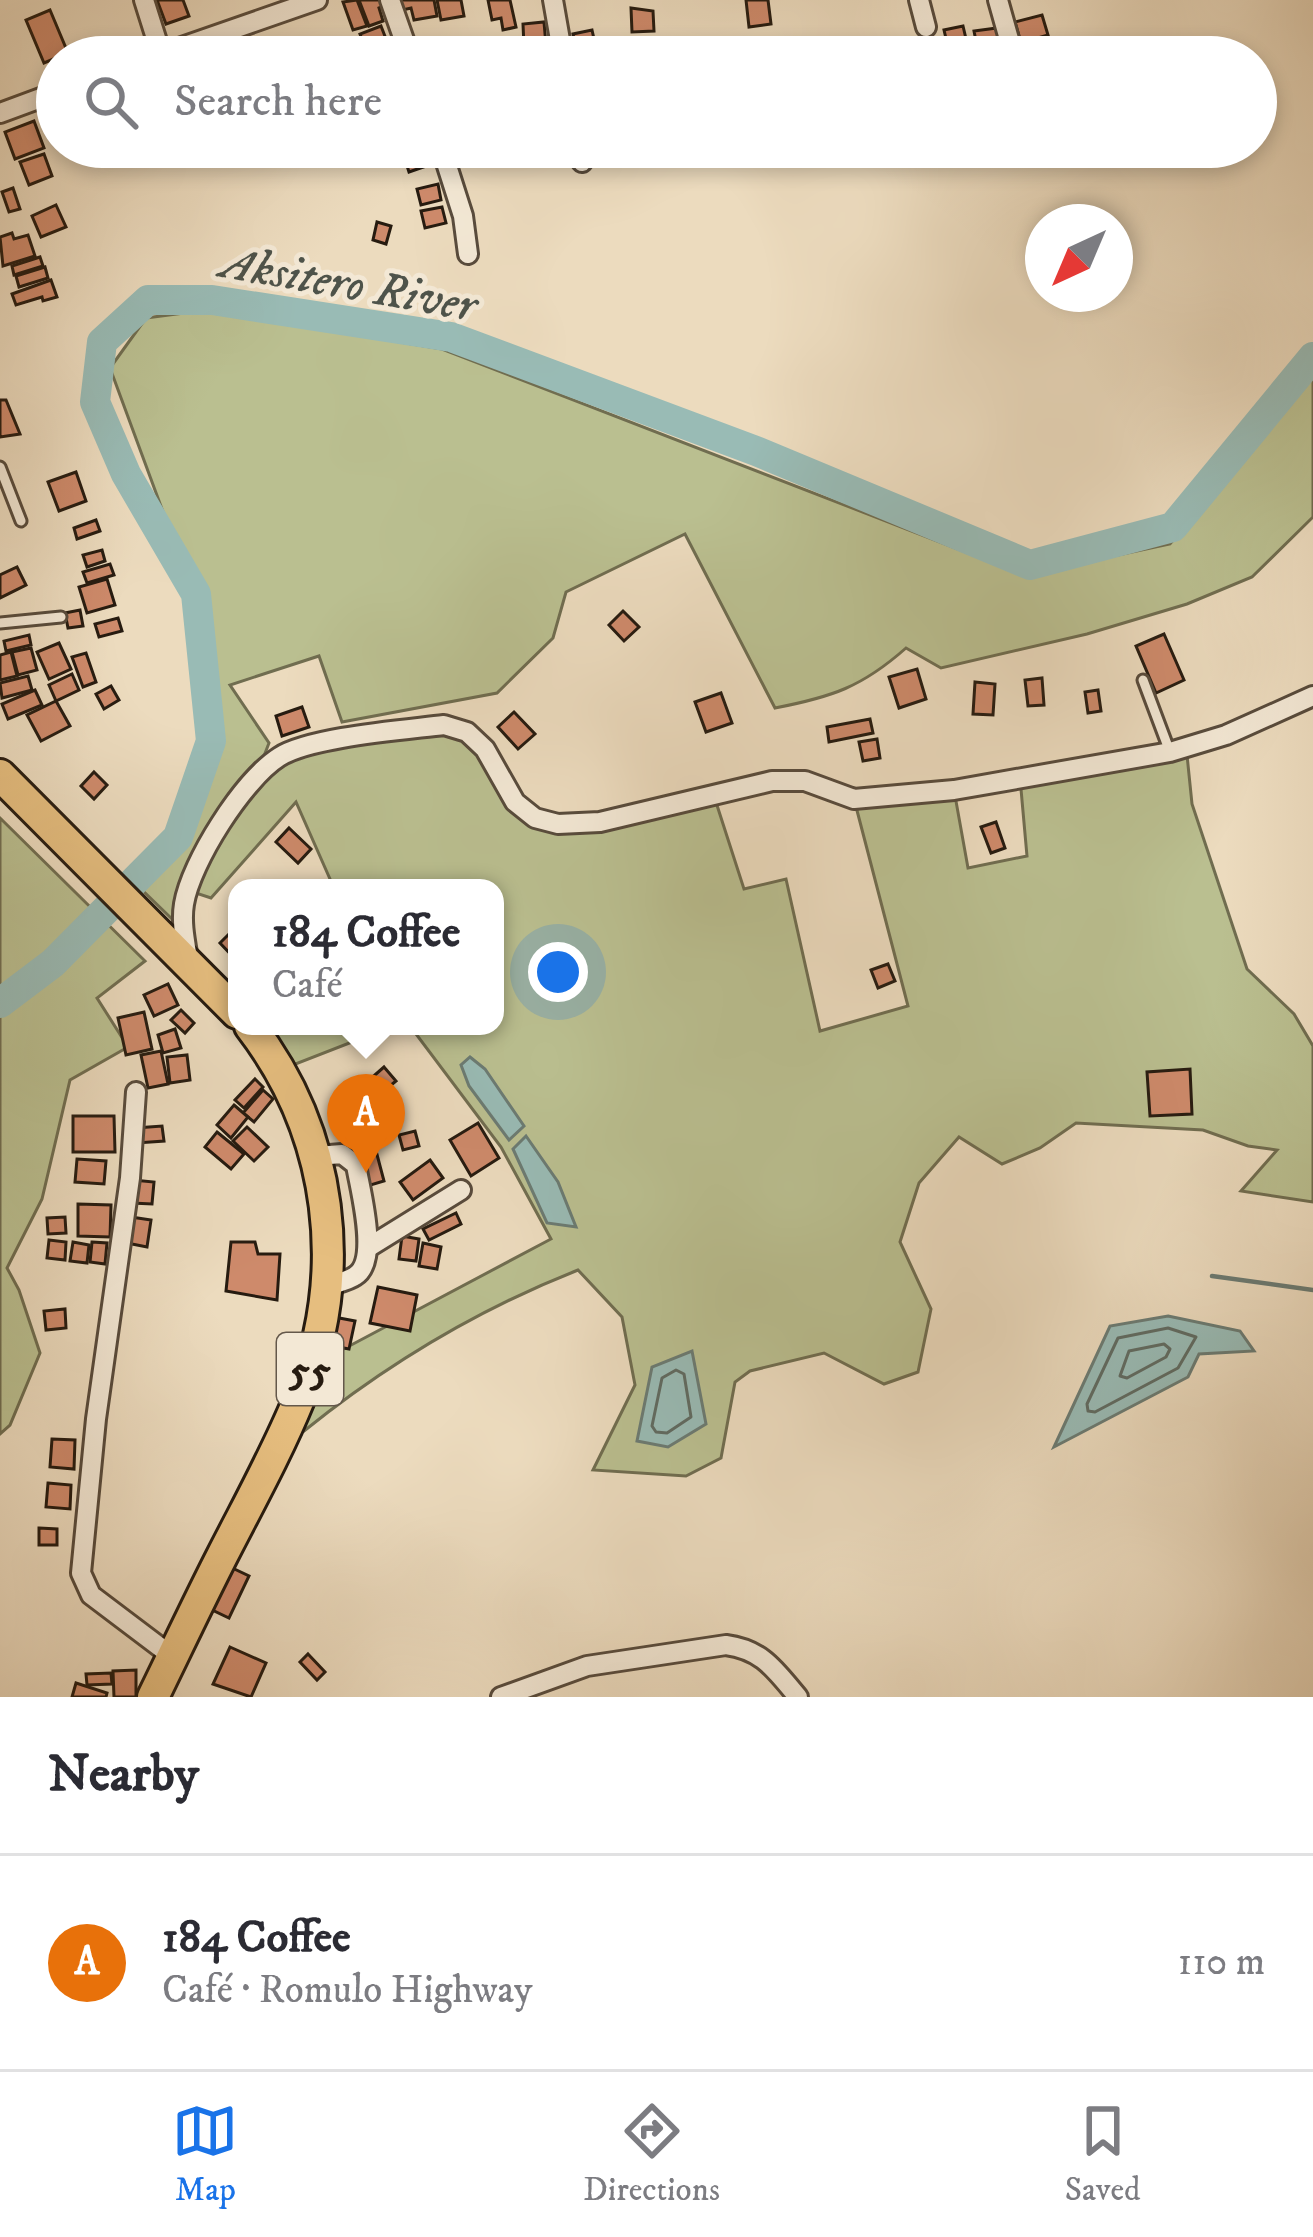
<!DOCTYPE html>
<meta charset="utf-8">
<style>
body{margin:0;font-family:"IM FELL DW Pica",serif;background:#f7f7f7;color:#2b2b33}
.compass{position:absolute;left:1025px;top:204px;width:108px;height:108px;border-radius:50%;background:#fff;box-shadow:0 6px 18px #0003;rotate:224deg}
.you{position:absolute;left:558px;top:972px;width:42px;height:42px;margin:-30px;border:9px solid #fff;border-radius:50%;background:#1a73e8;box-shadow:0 0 0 18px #1a73e833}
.badge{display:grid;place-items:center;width:78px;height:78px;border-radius:50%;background:#1a73e8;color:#fff;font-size:39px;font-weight:700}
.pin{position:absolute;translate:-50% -99px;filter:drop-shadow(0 3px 6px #0008)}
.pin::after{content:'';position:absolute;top:63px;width:42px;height:36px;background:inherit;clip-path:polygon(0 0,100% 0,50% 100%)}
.popup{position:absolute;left:228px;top:879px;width:276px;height:156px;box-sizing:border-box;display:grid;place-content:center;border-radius:24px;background:#fff;filter:drop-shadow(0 3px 9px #0005);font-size:39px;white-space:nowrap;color:#7c7c81}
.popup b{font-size:45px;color:#2b2b33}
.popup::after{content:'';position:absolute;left:50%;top:100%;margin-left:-24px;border:24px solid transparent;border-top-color:#fff}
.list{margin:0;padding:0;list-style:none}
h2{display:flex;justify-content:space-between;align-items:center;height:156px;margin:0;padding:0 48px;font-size:51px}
h2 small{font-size:39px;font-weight:400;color:#7c7c81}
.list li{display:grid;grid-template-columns:78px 1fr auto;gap:36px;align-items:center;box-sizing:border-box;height:216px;padding:0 48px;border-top:3px solid #e1e1e2}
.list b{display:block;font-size:45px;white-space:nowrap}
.list p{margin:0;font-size:39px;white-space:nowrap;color:#7c7c81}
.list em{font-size:39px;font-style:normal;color:#7c7c81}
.icon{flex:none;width:66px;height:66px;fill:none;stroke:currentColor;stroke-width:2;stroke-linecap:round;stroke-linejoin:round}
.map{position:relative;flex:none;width:1313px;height:1697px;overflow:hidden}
.search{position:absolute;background:#fff;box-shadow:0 6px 18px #0003;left:36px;right:36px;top:36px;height:132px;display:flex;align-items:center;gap:30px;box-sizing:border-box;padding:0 42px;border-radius:66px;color:#7c7c81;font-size:45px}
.sheet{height:372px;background:#fff}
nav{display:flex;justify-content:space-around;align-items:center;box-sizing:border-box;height:168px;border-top:3px solid #e1e1e2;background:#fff;font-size:33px;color:#7c7c81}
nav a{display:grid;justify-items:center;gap:6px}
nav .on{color:#1a73e8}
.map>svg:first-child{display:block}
</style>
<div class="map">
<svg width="1313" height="1697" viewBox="0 0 1313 1697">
<rect width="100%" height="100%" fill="#ecdbbe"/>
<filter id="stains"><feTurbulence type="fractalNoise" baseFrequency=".00167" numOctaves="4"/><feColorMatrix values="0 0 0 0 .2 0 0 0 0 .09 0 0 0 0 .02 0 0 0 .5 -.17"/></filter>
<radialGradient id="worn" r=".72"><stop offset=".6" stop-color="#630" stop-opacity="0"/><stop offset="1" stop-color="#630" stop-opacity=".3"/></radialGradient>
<!-- green -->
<g fill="#babf90" stroke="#706d50" stroke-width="3">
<path d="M207,310L442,349L1025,575L1170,544L1313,375V517L1252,577L1187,604L1087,634L941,668L906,648C862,687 832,697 775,708L685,534L566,592L553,638L497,693L342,722L319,656L230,685L269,743L257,774L314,745L462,730L515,802L558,824L714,796L744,889L786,879L820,1031L908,1006L854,799L954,790L968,868L1027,856L1020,778L1187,755L1192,804L1247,969L1294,1014L1313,1046V1202L1241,1191L1277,1150L1248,1146L1203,1130L1076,1123L1040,1148L1002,1164L959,1137L919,1183L900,1242L931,1309L918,1372L884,1384L824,1353L750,1371L735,1382L721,1458L686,1476L593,1470L635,1385L622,1317L578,1270C479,1309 387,1364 304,1431L292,1413L321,1361L551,1239L501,1147L410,1026H495V888H334L296,802L211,898L187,890L172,919L138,886L178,837L211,741L197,604L110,368L146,318Z"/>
<polygon points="0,818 145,961 97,998 128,1047 70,1080 42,1199 7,1268 19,1290 40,1353 10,1425 0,1434"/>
<polygon points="277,1026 393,1026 288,1067 265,1035"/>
</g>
<!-- water -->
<g fill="#99bbb5" stroke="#6b7b73" stroke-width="3">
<polygon points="470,1057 485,1069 524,1126 509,1140 469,1086 461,1065"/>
<polygon points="526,1136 558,1182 576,1227 547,1223 513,1149"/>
<polygon points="1168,1316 1240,1331 1254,1351 1199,1354 1188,1377 1054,1447 1110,1326"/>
<polygon points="692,1351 706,1424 668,1447 637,1441 652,1367"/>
</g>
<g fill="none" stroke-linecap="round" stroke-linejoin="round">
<!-- shore -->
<g stroke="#606b62" stroke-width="3">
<polygon points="1168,1328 1196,1337 1178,1368 1095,1412 1088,1411 1087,1404 1118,1338"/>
<polygon points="1164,1344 1170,1349 1166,1357 1127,1378 1120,1376 1129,1351"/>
<polygon points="676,1370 684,1374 691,1417 667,1433 656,1432 652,1426 662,1378"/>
</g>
<!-- stream -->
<polyline stroke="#6b7b73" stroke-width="4.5" points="1212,1276 1313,1290"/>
<!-- river -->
<polyline stroke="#99bbb5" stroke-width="30" points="0,1003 53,963 178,837 211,741 196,594 126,474 95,402 102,342 148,300 212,300 451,337 756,451 1030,565 1173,527 1313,357"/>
</g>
<!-- building -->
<g fill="#ce8a6b" stroke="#261b10" stroke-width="3">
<polygon points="157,0 183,0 189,16 166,24"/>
<polygon points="357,0 367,26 353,30 343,2"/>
<polygon points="359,0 382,0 384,6 379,8 383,21 369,26"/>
<polygon points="396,0 434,0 437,16 414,20 411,8 398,11"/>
<polygon points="437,0 461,0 464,16 441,20"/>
<polygon points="488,0 510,0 516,27 503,30 501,18 492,20"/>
<polygon points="746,0 768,0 771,24 749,27"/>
<polygon points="631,8 653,11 654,31 632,32"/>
<polygon points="50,10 68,53 44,63 26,20"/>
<polygon points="1042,15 1048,35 1021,43 1015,22"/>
<polygon points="544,22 546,45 524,47 523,24"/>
<polygon points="381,26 393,57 369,57 360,34"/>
<polygon points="963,26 967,43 948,47 944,30"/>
<polygon points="997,28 999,42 977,46 974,31"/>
<polygon points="592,30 598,57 578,57 573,34"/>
<polygon points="320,43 326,57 303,57 300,51"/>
<polygon points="34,121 44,148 15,159 5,132"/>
<polygon points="401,147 427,147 432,164 409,172"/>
<polygon points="44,154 52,176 29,185 20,162"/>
<polygon points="438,184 441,200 421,205 417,189"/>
<polygon points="13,188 20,209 9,212 2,192"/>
<polygon points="56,205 66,227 41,237 32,216"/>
<polygon points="442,207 446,223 425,228 421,211"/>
<polygon points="377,222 391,226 386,244 373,240"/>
<polygon points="12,233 14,239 28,235 35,256 3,266 0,237"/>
<polygon points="40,257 43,266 14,275 12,266"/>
<polygon points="45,267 48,278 19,287 16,276"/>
<polygon points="51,280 57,297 43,301 42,297 16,305 12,294"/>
<polygon points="0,400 6,400 20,434 0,437"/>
<polygon points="76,472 86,501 59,511 48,482"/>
<polygon points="96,520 100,531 77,539 74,528"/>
<polygon points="102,550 105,561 87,567 83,555"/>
<polygon points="110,564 114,575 87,583 83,572"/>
<polygon points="17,567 26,585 0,598 0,575"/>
<polygon points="107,579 115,605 87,613 79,587"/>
<polygon points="80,610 83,626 68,628 65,613"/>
<polygon points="623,611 639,627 624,641 609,625"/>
<polygon points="118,618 122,631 99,637 95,624"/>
<polygon points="1164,634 1184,680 1156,693 1136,646"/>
<polygon points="29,635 31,645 6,651 4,641"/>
<polygon points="59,643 71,669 49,679 37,652"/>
<polygon points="31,648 37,670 18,675 12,652"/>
<polygon points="11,652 17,676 0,680 0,655"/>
<polygon points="86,653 96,682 83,687 72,657"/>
<polygon points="917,669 926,699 899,708 889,677"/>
<polygon points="72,674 79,690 56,701 49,685"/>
<polygon points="28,676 32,690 2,698 0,683"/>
<polygon points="1042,678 1044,705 1028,706 1025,680"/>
<polygon points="975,682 995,684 993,715 973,714"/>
<polygon points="111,686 119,700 104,709 96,694"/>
<polygon points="35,690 42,705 8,719 2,704"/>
<polygon points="1098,690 1101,711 1088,713 1085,692"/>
<polygon points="721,693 732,723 706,732 695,702"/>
<polygon points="56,701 70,726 41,741 27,715"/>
<polygon points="302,707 309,727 282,736 276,716"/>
<polygon points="514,712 535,734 518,749 498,727"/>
<polygon points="870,719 873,733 829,742 827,727"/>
<polygon points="877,739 880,758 863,761 859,742"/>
<polygon points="94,772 107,785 94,799 81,786"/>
<polygon points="996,822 1005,848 991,853 981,827"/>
<polygon points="289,828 311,849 298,863 276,842"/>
<polygon points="237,926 237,961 220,943"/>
<polygon points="888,964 895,981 878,988 871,970"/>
<polygon points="168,984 178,1005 154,1016 144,995"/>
<polygon points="181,1010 194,1023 185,1033 171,1020"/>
<polygon points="144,1012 152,1049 126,1055 118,1018"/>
<polygon points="175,1029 181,1048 163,1053 158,1035"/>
<polygon points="161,1051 168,1084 148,1088 141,1055"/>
<polygon points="187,1055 190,1080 170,1083 167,1057"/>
<polygon points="384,1067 396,1081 379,1095 368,1081"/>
<polygon points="1190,1069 1192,1114 1150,1116 1147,1072"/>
<polygon points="255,1079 263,1087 244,1108 235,1100"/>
<polygon points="263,1090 273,1099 254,1122 243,1113"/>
<polygon points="384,1099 400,1117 380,1136 364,1119"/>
<polygon points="234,1105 248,1117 231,1138 217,1125"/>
<polygon points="73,1116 114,1116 115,1152 73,1152"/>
<polygon points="478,1123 499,1158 471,1176 450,1140"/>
<polygon points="162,1126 164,1141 137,1143 136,1128"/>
<polygon points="247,1127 268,1147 254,1161 233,1141"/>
<polygon points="415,1131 419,1146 403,1150 399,1135"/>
<polygon points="217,1132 244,1154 231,1169 205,1147"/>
<polygon points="375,1147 384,1181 364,1187 354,1152"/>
<polygon points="77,1159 106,1161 104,1184 75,1182"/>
<polygon points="430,1160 443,1178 413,1200 400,1182"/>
<polygon points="133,1180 154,1182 152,1204 132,1203"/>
<polygon points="78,1204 111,1205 110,1237 78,1236"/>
<polygon points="456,1213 461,1224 429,1240 423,1229"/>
<polygon points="65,1217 66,1233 48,1234 47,1218"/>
<polygon points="131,1217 151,1220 147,1247 127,1243"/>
<polygon points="402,1236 419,1239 416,1261 399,1259"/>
<polygon points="49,1240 66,1242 65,1260 47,1258"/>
<polygon points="73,1242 89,1245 87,1263 70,1261"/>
<polygon points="92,1242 107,1243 105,1264 90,1262"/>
<polygon points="231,1242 255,1242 258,1254 280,1254 277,1300 226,1291"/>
<polygon points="423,1243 441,1247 437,1269 419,1266"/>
<polygon points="378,1287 417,1295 410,1331 370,1323"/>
<polygon points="65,1309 66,1328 46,1330 44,1311"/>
<polygon points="334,1317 355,1321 349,1349 328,1345"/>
<polygon points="52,1439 75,1440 74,1469 50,1467"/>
<polygon points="48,1483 71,1485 70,1509 46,1507"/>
<polygon points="39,1528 57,1529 57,1545 39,1545"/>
<polygon points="226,1565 249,1576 229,1618 206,1607"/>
<polygon points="230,1647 266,1663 251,1697 213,1684"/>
<polygon points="308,1654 325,1672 317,1680 300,1662"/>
<polygon points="136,1670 136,1697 114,1697 113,1671"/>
<polygon points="111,1673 112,1684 87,1685 86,1674"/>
<polygon points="76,1683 107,1693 106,1697 72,1697"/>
</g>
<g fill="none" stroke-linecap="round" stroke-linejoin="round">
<!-- service casing -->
<g stroke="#584b3c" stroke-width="15">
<g id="service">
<polyline points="0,467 21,521"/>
<polyline points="0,623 61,617"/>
<polyline points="1143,680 1170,752"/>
</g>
</g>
<!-- minor casing -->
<g stroke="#584b3c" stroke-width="24">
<g id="minor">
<polyline points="144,0 161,54"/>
<polyline points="390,0 410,57"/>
<polyline points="553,0 563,57"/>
<polyline points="919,0 926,27"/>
<polyline points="998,0 1014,57"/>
<polyline points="153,57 317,0"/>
<polyline points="0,113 57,92"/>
<polyline points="441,147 463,216 468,254"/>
<polyline points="579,147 582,162"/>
<path d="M188,959C185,941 181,922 184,904C191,862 243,780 279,757C310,737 404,730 444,725L467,732L485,749L515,802L535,818L558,824L600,822L772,781H805L854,799L954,790L1170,752L1226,735L1313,696"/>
<polyline points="136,1092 130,1178 96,1419 81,1573 91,1595 173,1657"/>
<path d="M317,1156L342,1154L356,1165C360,1190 380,1261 355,1276C348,1281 336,1283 328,1286"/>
<polyline points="369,1247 461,1190"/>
<path d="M501,1697L587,1666L726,1645C763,1650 775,1670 798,1697"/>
</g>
</g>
<!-- trunk casing -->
<g stroke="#261b10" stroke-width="36">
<g id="trunk">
<polyline points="0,775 237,1013"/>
<path d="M153,1697C176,1650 198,1603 222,1556C248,1505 277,1453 299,1399C350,1273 333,1134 250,1026"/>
</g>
</g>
<!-- service -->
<use href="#service" stroke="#f3e8d5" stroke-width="9"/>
<!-- minor -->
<use href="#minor" stroke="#f3e8d5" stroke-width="18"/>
<!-- trunk -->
<use href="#trunk" stroke="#e6be7f" stroke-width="30"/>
</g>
<g text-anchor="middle" stroke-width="10" stroke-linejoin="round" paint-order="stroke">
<!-- shield labels -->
<rect fill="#f3e8d5" stroke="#64584b" stroke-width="3" x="277" y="1333" width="66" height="72" rx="9"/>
<g font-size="42" font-weight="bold" fill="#261b10">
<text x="310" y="1384">55</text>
</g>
<!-- water labels -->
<g font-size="48" font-style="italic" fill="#4e534a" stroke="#f3e8d5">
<text transform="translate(349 282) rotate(10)" y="17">Aksitero River</text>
</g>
</g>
<rect width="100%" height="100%" filter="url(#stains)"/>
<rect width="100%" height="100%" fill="url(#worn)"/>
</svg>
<svg class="compass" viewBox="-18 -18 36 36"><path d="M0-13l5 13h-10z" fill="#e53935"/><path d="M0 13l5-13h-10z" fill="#7c7c81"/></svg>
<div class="you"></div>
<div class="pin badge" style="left:366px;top:1173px;background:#e8710a">A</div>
<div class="popup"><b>184 Coffee</b>Café</div>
<div class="search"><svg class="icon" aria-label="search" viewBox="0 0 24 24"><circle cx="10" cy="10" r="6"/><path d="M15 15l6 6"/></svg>Search here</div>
</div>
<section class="sheet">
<h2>Nearby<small></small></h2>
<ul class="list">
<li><span class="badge" style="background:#e8710a">A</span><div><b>184 Coffee</b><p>Café · Romulo Highway</p></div><em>110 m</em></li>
</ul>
</section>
<nav>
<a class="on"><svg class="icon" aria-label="map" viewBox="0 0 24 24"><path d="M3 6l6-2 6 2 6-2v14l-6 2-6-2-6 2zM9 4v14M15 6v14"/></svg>Map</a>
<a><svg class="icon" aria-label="directions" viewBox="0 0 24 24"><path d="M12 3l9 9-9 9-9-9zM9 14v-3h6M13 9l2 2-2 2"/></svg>Directions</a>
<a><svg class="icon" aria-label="saved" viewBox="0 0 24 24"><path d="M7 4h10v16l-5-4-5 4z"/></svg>Saved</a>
</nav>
